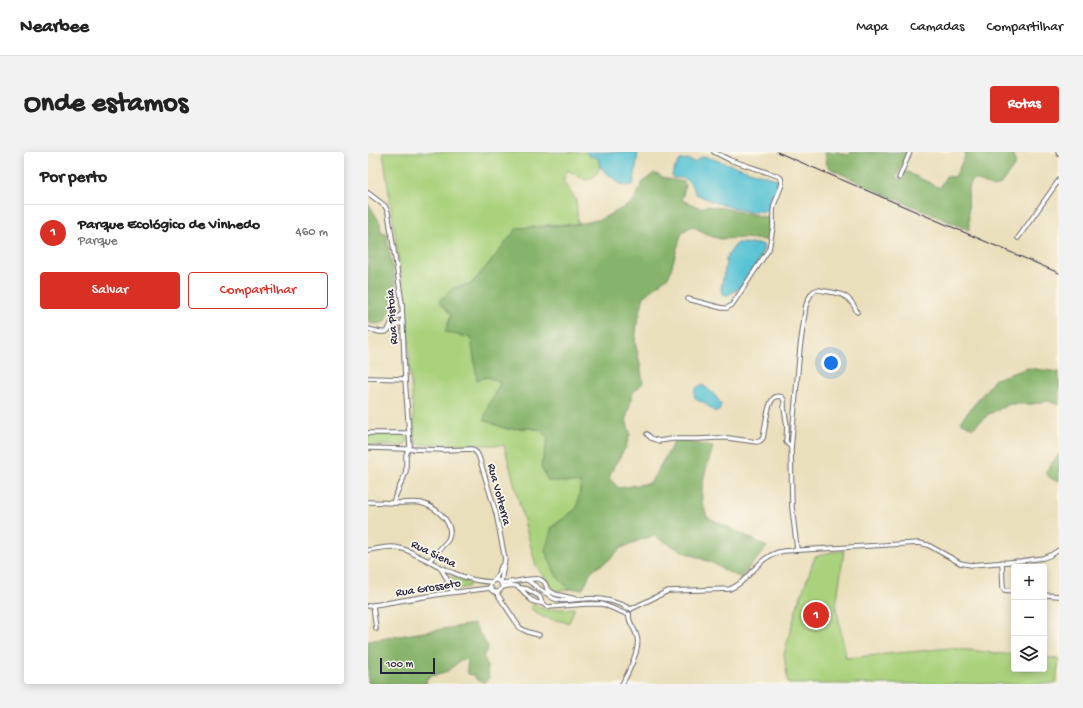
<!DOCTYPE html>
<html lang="pt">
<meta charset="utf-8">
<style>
body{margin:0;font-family:"Gochi Hand",sans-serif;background:#f2f2f2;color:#222}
.controls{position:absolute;right:12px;bottom:12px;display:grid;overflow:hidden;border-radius:4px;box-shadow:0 2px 10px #0003}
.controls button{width:36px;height:36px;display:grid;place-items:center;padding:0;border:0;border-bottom:1px solid #e0e0e0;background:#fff;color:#222;font:20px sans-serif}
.scale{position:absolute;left:12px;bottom:10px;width:55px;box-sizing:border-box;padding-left:4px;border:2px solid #22223b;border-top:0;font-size:11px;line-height:14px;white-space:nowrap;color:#22223b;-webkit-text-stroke:3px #fbf7ec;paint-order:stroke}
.you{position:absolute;left:463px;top:211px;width:14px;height:14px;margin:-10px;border:3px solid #fff;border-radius:50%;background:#1a73e8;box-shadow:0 0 0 6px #1a73e833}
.badge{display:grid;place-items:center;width:26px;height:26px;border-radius:50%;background:#d93025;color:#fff;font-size:13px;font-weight:700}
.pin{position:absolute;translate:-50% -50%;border:2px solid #fff;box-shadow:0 1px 4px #0006}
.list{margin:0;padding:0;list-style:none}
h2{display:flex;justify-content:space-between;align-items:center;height:52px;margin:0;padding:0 16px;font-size:17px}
h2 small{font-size:13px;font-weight:400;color:#767676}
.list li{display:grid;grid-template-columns:26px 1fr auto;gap:12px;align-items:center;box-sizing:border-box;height:56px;padding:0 16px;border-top:1px solid #e0e0e0}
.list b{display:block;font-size:15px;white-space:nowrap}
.list p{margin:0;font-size:13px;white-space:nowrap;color:#767676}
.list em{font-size:13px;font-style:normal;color:#767676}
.actions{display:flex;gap:8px;padding:12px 16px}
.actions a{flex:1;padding:9px 0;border:1px solid #d93025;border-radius:4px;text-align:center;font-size:14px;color:#d93025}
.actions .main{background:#d93025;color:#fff}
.icon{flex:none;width:22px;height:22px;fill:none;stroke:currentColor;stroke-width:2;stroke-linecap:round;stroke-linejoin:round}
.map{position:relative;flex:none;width:691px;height:532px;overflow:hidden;border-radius:4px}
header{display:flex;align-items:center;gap:24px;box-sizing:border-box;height:56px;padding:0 20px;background:#fff;border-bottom:1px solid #e0e0e0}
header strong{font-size:19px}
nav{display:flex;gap:22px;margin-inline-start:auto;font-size:14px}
.intro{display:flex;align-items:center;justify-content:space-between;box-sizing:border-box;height:96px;padding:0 24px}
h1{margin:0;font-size:28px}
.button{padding:10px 18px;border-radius:4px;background:#d93025;color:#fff;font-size:14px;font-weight:700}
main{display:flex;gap:24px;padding:0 24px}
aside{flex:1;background:#fff;border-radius:4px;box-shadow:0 2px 10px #0003}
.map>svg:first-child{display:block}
</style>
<header>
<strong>Nearbee</strong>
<nav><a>Mapa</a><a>Camadas</a><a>Compartilhar</a></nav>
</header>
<div class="intro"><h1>Onde estamos</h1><a class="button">Rotas</a></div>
<main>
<aside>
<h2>Por perto<small></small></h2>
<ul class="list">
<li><span class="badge">1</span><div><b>Parque Ecológico de Vinhedo</b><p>Parque</p></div><em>460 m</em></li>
</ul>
<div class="actions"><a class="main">Salvar</a><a>Compartilhar</a></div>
</aside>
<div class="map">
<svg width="691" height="532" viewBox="0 0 691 532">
<rect width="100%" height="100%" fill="#fbf7ec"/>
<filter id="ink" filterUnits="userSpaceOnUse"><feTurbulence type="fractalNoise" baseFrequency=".025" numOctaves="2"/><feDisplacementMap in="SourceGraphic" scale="8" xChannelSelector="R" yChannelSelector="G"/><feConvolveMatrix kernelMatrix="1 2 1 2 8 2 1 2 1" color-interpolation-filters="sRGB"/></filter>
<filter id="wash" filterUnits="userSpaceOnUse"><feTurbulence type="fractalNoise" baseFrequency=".012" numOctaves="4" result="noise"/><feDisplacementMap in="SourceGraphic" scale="16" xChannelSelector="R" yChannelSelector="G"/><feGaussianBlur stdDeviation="0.9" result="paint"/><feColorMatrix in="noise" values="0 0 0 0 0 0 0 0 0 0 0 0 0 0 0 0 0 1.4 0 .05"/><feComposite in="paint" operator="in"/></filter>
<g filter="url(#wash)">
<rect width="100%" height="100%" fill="#eadfbb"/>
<!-- green -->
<g fill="#aad27d" stroke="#667a5c">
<polygon points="15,0 217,0 230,5 232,15 227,24 218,28 200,18 195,29 208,48 210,72 179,73 125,107 103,132 85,136 83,163 103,186 120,225 133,230 121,252 138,277 161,276 173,278 180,286 173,315 213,331 210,356 184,375 189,425 202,437 187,439 168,414 136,293 47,292 39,173 33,123"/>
<path d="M0,282H36C42,286 41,291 35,294L0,293Z"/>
<polygon points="476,399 468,454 478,506 582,496 646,503 646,517 676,517 676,505 691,507 688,532 420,532 416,502 429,455 447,405 463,400"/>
<path d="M82,425H84L100,430L102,433L100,435C90,437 80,440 82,425Z"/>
<polygon points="166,452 177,458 206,456 206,458 201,471 175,465 162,456"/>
</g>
<!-- forest -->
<g fill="#87b46c" stroke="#546b54">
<polygon points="457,0 472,0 472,1 480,3 483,0 540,0 528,26 533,28 537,19 572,36 578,24 587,25 597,4 597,0 617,0 619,3 625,3 629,0 641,0 645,3 648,12 631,34 625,35 606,27 600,35 601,78 525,46 463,17 459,13"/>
<path d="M286,21L299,27L316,30L317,33L314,48L332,56L338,54L355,56L401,66V76L398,88L375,86L352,87L340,83L324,74L314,80L301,124L276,144L269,173L267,190L272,212L275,231L265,241L258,267L262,282L258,295L246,314L241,326L251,336L282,331L308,287L345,295C340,311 332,332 334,349C335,354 338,360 339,365C359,375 380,384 399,395L379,418L372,425L360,420L347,412L316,400L286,384L274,387L253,396L241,408L223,419L215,437H202L189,425L177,399L184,375L209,356L213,331L180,329L173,315L180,286L173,278L161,276L138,277L116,268L121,252L133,230L120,225L109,228L103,186L77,180L83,163L71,149L85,136L103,132L125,107L149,76L210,72L233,67L259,54L266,48L275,30Z"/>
<polygon points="0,52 2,54 12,71 13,81 18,81 28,135 23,148 24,155 17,170 10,172 0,171"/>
<polygon points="660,216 691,220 691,253 680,249 664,252 642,252 621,262 605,276 592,270 627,227"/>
<path d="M691,302V329C684,329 681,325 677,320Z"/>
<polygon points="106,472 120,495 115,505 118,510 121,526 117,531 108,527 106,523 100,522 99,515 100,510 97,507 92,509 80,519 60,525 58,529 59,532 0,532 0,489"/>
</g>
<!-- water -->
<g fill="#59c3d4" stroke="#3e7288">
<polygon points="217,0 270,0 267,23 265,33 258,34 251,31 232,15 230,5 223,5"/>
<path d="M333,5H339L388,21L409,27C412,35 407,38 403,45C401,49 401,54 401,58L399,60L393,59L382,60L362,55L346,50L328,42C322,29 320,25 305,26L304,24L305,19L312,8L320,7C327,12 327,10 333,5Z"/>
<polygon points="369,91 394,92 396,95 391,109 370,137 358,144 354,142 353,136 357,117 358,107 360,103"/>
<path d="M334,233C342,238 349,244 353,253L351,259L347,260L334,249L333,250C325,247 325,241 329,235Z"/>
</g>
</g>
<g filter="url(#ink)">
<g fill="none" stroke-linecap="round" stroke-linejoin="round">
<!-- minor casing -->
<g stroke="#686468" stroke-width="5.5">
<g id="minor">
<polyline points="690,0 691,2"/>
<polyline points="531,26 542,0"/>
<polyline points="0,41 17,54 20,60 34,151 37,227 42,294 38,303 38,319 36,325 27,345 25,351"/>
<polyline points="650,86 691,28"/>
<polyline points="320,147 354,156 359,156 364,153 401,97 405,75 405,59 406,53 413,35 414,31 413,26 410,24 362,8 346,0"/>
<path d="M21,176C24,169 27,166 34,162"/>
<polyline points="0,177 12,180 18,180 26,173 35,171"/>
<polyline points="0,226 37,227"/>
<polyline points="0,281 41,281"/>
<path d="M279,282L283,286L291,289L304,287H331L348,286H360L389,290L392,289L395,286C397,277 399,253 405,247C407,244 411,244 414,245L416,248V256L419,274L418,290L423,295"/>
<polyline points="0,296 77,298 104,297 109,301 111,305 128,361 136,402 137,407 133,429"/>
<path d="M0,350C10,350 21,351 31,351C38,351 46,350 53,351C68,355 88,371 80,388L61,409"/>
<path d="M429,397L424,356L423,297L432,196L438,153C440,148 442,142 446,139C449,137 453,138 456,139C473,141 482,143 489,160"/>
<path d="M0,398C10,397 21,393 31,396C37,397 43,400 48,403C73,414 94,429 123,430"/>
<polyline points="634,410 635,436 636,438 646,439"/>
<polyline points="72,415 79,427 80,434 86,440"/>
<circle cx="128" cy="434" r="6"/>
<polyline points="127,428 134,413"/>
<polyline points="159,428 179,442"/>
<path d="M134,431C143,431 165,425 171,427C185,432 172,444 191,448C199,450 207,447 215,447C233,445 248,449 263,457"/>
<path d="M135,435C139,434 144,433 148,434C158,437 158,451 174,451L178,454L181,455L217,452H234L261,463"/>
<polyline points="153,436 159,437 171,444 172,445 174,451"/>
<polyline points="179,437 187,442 208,447"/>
<polyline points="128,440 152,476 160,480 171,483"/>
<polyline points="676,443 691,444"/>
<polyline points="5,453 8,477"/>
<polyline points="0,454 73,442 123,436"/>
<path d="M263,457L300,439L362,437C384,428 389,403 416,399L551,391L560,393L592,411L603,413L653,409L675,406L683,403L691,398"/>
<path d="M254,532C260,522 273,495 269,485C267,475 260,472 261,462"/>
</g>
</g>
<!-- minor -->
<use href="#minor" stroke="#fff" stroke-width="3.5"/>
<!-- rail -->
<polyline stroke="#22223b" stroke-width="1" points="409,0 691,121"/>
</g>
</g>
<g text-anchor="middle" stroke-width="3.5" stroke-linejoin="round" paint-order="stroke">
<!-- street labels -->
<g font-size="12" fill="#22223b" stroke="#fbf7ec">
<text transform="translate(23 165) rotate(-94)" y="4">Rua Pistoia</text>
<text transform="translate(132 342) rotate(75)" y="4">Rua Volterra</text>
<text transform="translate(66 401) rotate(26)" y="4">Rua Siena</text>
<text transform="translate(60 435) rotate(-9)" y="4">Rua Grosseto</text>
</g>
</g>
</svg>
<div class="controls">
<button>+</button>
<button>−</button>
<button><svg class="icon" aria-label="layers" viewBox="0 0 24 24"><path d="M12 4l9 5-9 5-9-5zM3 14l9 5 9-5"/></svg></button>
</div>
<div class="scale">100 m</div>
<div class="you"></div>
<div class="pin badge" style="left:448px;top:463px">1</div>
</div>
</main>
